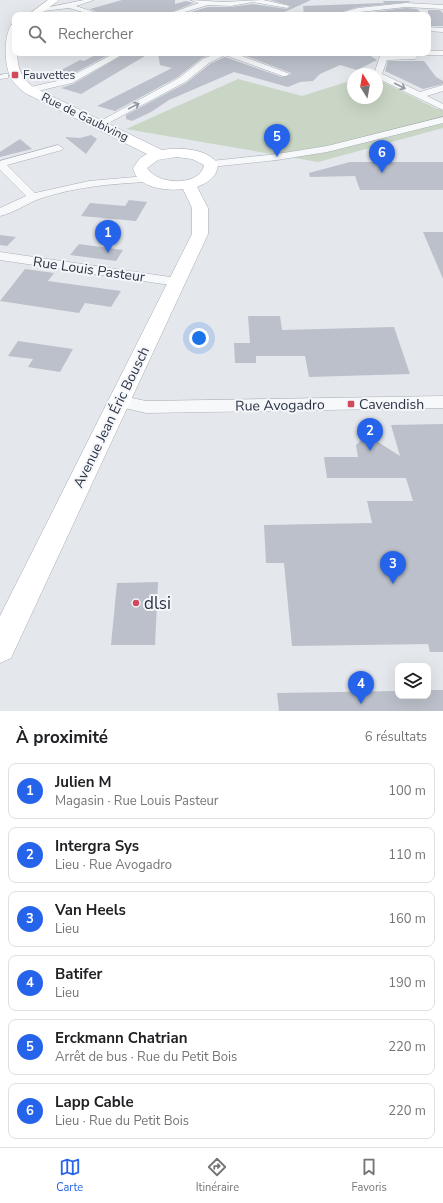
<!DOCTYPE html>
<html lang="fr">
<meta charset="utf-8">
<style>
body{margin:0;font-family:"Nunito Sans",sans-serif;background:#f6f6f6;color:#202124}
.controls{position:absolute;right:12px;bottom:12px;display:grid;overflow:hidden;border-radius:8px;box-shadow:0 4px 16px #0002}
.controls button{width:36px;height:36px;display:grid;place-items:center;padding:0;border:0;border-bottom:1px solid #e0e0e0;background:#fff;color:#202124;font:20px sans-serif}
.compass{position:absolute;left:347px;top:68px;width:36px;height:36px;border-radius:50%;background:#fff;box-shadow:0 4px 16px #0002;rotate:349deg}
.you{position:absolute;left:199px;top:338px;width:14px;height:14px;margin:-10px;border:3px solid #fff;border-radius:50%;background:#1a73e8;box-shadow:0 0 0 6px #1a73e833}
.badge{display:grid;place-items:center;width:26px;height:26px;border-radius:50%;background:#2563eb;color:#fff;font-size:13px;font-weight:700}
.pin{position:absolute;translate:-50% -33px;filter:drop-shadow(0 1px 2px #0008)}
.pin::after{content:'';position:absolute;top:21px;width:14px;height:12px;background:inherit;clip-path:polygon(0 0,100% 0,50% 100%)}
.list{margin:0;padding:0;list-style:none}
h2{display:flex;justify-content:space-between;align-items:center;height:52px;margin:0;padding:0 16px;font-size:17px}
h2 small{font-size:13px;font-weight:400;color:#757577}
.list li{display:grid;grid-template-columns:26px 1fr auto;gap:12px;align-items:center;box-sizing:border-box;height:56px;margin:0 8px 8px;padding:0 8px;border:1px solid #e0e0e0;border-radius:8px}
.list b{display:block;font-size:15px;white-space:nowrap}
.list p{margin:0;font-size:13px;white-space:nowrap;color:#757577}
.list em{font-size:13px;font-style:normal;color:#757577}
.icon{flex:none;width:22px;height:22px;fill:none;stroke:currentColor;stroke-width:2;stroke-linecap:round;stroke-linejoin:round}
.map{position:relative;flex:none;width:443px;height:711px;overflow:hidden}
.search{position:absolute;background:#fff;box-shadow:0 4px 16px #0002;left:12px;right:12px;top:12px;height:44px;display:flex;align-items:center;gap:10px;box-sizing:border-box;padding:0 14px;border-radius:8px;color:#757577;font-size:15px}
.sheet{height:436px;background:#fff}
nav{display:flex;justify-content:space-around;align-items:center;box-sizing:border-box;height:56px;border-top:1px solid #e0e0e0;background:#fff;font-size:11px;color:#757577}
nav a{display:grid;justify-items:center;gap:2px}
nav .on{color:#2563eb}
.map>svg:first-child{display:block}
</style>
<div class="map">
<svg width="443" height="711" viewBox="0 0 443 711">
<rect width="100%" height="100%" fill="#e4e7ec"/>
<!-- green -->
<polygon fill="#c9d6c5" points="238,79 302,96 353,80 353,98 377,98 377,79 437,109 443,108 443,128 318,162 126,129"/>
<!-- building -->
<g fill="#bbc0ca">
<polygon points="122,0 175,0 175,4 186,1 194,3 164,15 104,15 90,9"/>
<polygon points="270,0 311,0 278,15 180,15 208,7 231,7 253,4 287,9 291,6"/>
<polygon points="383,1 409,1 410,2 358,7 331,15 304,15 303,6 384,3"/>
<polygon points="406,8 417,9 421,13 346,15"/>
<polygon points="428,10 440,10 443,13 443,26 428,26"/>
<polygon points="99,53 112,53 65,78 56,80 46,78 80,60 84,61"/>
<polygon points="126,53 150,53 81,94 61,88 73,84"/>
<polygon points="158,53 213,53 202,58 178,77 115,111 97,106 172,68 160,65"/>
<polygon points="238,53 366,53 377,60 357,70 340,65 320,74 313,81 300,82 288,87 234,72 169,100 151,112 132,121 126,119 126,115 186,83 210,64 225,57 282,77 291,74 291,73"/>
<polygon points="388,61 424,61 436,77 443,81 443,84 423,89 385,71"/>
<polygon points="91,135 97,139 86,154 65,137 80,138"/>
<polygon points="20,139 32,149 0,157 0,152"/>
<polygon points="350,162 443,162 443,190 360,190 355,176 310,177 309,173"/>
<polygon points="129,200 147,202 136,221 81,216 90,203 125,206"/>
<polygon points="423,232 443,232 443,279 429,246"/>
<polygon points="0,235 16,237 7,246 0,245"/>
<polygon points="79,244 123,250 116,261 70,255"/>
<polygon points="25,269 54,273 48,281 121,291 111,307 85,303 79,313 0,301"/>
<polygon points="248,316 280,316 282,330 394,327 410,374 309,377 305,356 256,356 256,363 235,363 234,343 250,343"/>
<polygon points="18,341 73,349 60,372 28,367 33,359 8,356"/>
<polygon points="443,424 443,652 430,652 428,644 292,646 284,563 266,563 264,525 372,523 367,501 413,501 406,478 327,478 324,457 358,457 356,445 367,435 400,456 391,425"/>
<polygon points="158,582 155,645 111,645 117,583"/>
<polygon points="428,690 443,690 443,711 279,711 277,693 398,691 398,696 428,696"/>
</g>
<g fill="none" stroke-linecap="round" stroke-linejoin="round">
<!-- street casing -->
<g stroke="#a9aeb7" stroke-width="1">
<g id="street">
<polygon points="84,0 94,0 76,6 103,15 93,15 69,8 43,11 40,9"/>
<polygon points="191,0 224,2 263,0 290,6 287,8 253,2 231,6 208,5 175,15 165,15 199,3"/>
<polygon points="406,3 443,5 443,9 406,7 332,15 358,8"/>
<polygon points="428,27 443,28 443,32 428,31"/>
<polygon points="428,51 443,51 443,55 419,55 415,59 387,60 382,74 420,92 443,85 443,91 427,96 443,104 443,110 377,78 377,74 374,74 380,56 378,53 386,53 388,56 412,55 412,53 428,53"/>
<polygon points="115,53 125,53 72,83 29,93 25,90 26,88 66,79"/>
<polygon points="217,53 234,53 290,74 286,76 283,76 225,55 209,63 185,82 103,126 97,126 95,124 179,78 203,59"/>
<polygon points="5,74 8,74 8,78 0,79 0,75"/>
<polygon points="443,117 443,123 327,152 277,160 211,167 206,164 211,161 277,154 327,146"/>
<path d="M58,145L63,148L62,150L7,165L35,193L89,181L146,176L151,179L146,182C110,184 74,187 39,199C26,204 14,213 0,216V208L26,196L0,170V161Z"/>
<polygon points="0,252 177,278 182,279 184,282 182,285 177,286 0,260"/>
<polygon points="118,395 146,401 443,396 443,408 146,413 112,405 110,401 112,397"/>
</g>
</g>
<!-- secondary casing -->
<g stroke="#a9aeb7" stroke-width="1">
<g id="secondary">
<polygon points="48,0 59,0 39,15 28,15"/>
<path d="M15,24V53H17C18,69 21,78 33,87L162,150C179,147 207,148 218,164C217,177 209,182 197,187L208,208V234L11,658L0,663V616L192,234V208L183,189C170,191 149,189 139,179C136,177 134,172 133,168L140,158L147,154L25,93C19,88 13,83 10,76C4,62 4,37 11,25ZM176,157L192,159L204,165C200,187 157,185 147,168L158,160Z"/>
</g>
</g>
<!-- street -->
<use href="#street" fill="#f7f8fa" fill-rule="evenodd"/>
<!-- secondary -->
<use href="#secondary" fill="#fff" fill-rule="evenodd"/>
</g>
<!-- one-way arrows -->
<defs><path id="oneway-shaft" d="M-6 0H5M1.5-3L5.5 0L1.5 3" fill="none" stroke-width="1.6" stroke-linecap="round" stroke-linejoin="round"/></defs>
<g stroke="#9196a0">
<use href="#oneway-shaft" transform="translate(400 86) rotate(27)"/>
<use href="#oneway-shaft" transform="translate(134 106) rotate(-28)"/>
</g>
<!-- markers -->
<g fill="#d1495b" stroke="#f4f6f9" stroke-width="1.5">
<rect x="11" y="71" width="8" height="8" rx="2"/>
<rect x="347" y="400" width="8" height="8" rx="2"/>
<circle cx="136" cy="603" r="4"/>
</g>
<g text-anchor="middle" stroke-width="4" stroke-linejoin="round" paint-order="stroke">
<!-- far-poi labels -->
<g font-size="12" fill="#2b3445" stroke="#f4f6f9" text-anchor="start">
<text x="23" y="79">Fauvettes</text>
</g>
<!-- far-street labels -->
<g font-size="12" fill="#2b3445" stroke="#f4f6f9">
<text transform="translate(85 117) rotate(26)" y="4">Rue de Gaubiving</text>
</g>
<!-- street labels -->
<g font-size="14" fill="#2b3445" stroke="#f4f6f9">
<text transform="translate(89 269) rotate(8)" y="5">Rue Louis Pasteur</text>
<text transform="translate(280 405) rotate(-1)" y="5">Rue Avogadro</text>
<text transform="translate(111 417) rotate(-64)" y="5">Avenue Jean Éric Bousch</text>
</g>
<!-- poi labels -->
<g font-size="14" fill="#2b3445" stroke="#f4f6f9" text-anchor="start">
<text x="359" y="409">Cavendish</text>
</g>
<!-- near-poi labels -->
<g font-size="17" fill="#2b3445" stroke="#f4f6f9" text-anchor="start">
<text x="144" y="609">dlsi</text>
</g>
</g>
</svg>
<div class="controls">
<button><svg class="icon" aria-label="layers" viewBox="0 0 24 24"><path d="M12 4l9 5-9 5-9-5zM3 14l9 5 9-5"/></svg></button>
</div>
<svg class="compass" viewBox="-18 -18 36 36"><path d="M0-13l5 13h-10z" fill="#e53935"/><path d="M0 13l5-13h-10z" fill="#757577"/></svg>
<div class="you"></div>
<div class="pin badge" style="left:108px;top:253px">1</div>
<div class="pin badge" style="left:370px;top:451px">2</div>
<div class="pin badge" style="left:393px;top:584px">3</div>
<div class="pin badge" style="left:361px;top:704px">4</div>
<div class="pin badge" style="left:277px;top:157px">5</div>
<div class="pin badge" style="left:382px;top:173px">6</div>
<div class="search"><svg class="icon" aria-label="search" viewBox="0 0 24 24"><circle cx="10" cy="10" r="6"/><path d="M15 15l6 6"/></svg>Rechercher</div>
</div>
<section class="sheet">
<h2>À proximité<small>6 résultats</small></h2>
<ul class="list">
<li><span class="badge">1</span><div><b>Julien M</b><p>Magasin · Rue Louis Pasteur</p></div><em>100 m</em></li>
<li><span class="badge">2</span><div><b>Intergra Sys</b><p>Lieu · Rue Avogadro</p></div><em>110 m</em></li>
<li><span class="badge">3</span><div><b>Van Heels</b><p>Lieu</p></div><em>160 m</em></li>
<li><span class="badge">4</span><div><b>Batifer</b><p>Lieu</p></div><em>190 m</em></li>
<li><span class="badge">5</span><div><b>Erckmann Chatrian</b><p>Arrêt de bus · Rue du Petit Bois</p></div><em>220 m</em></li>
<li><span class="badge">6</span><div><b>Lapp Cable</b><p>Lieu · Rue du Petit Bois</p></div><em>220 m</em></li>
</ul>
</section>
<nav>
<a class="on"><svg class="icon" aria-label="map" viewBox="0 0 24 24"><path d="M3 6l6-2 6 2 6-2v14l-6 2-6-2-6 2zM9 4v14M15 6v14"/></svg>Carte</a>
<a><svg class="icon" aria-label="directions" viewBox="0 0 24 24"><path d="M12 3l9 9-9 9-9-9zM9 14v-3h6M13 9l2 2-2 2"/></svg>Itinéraire</a>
<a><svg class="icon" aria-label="saved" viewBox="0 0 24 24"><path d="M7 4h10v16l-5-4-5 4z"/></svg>Favoris</a>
</nav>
